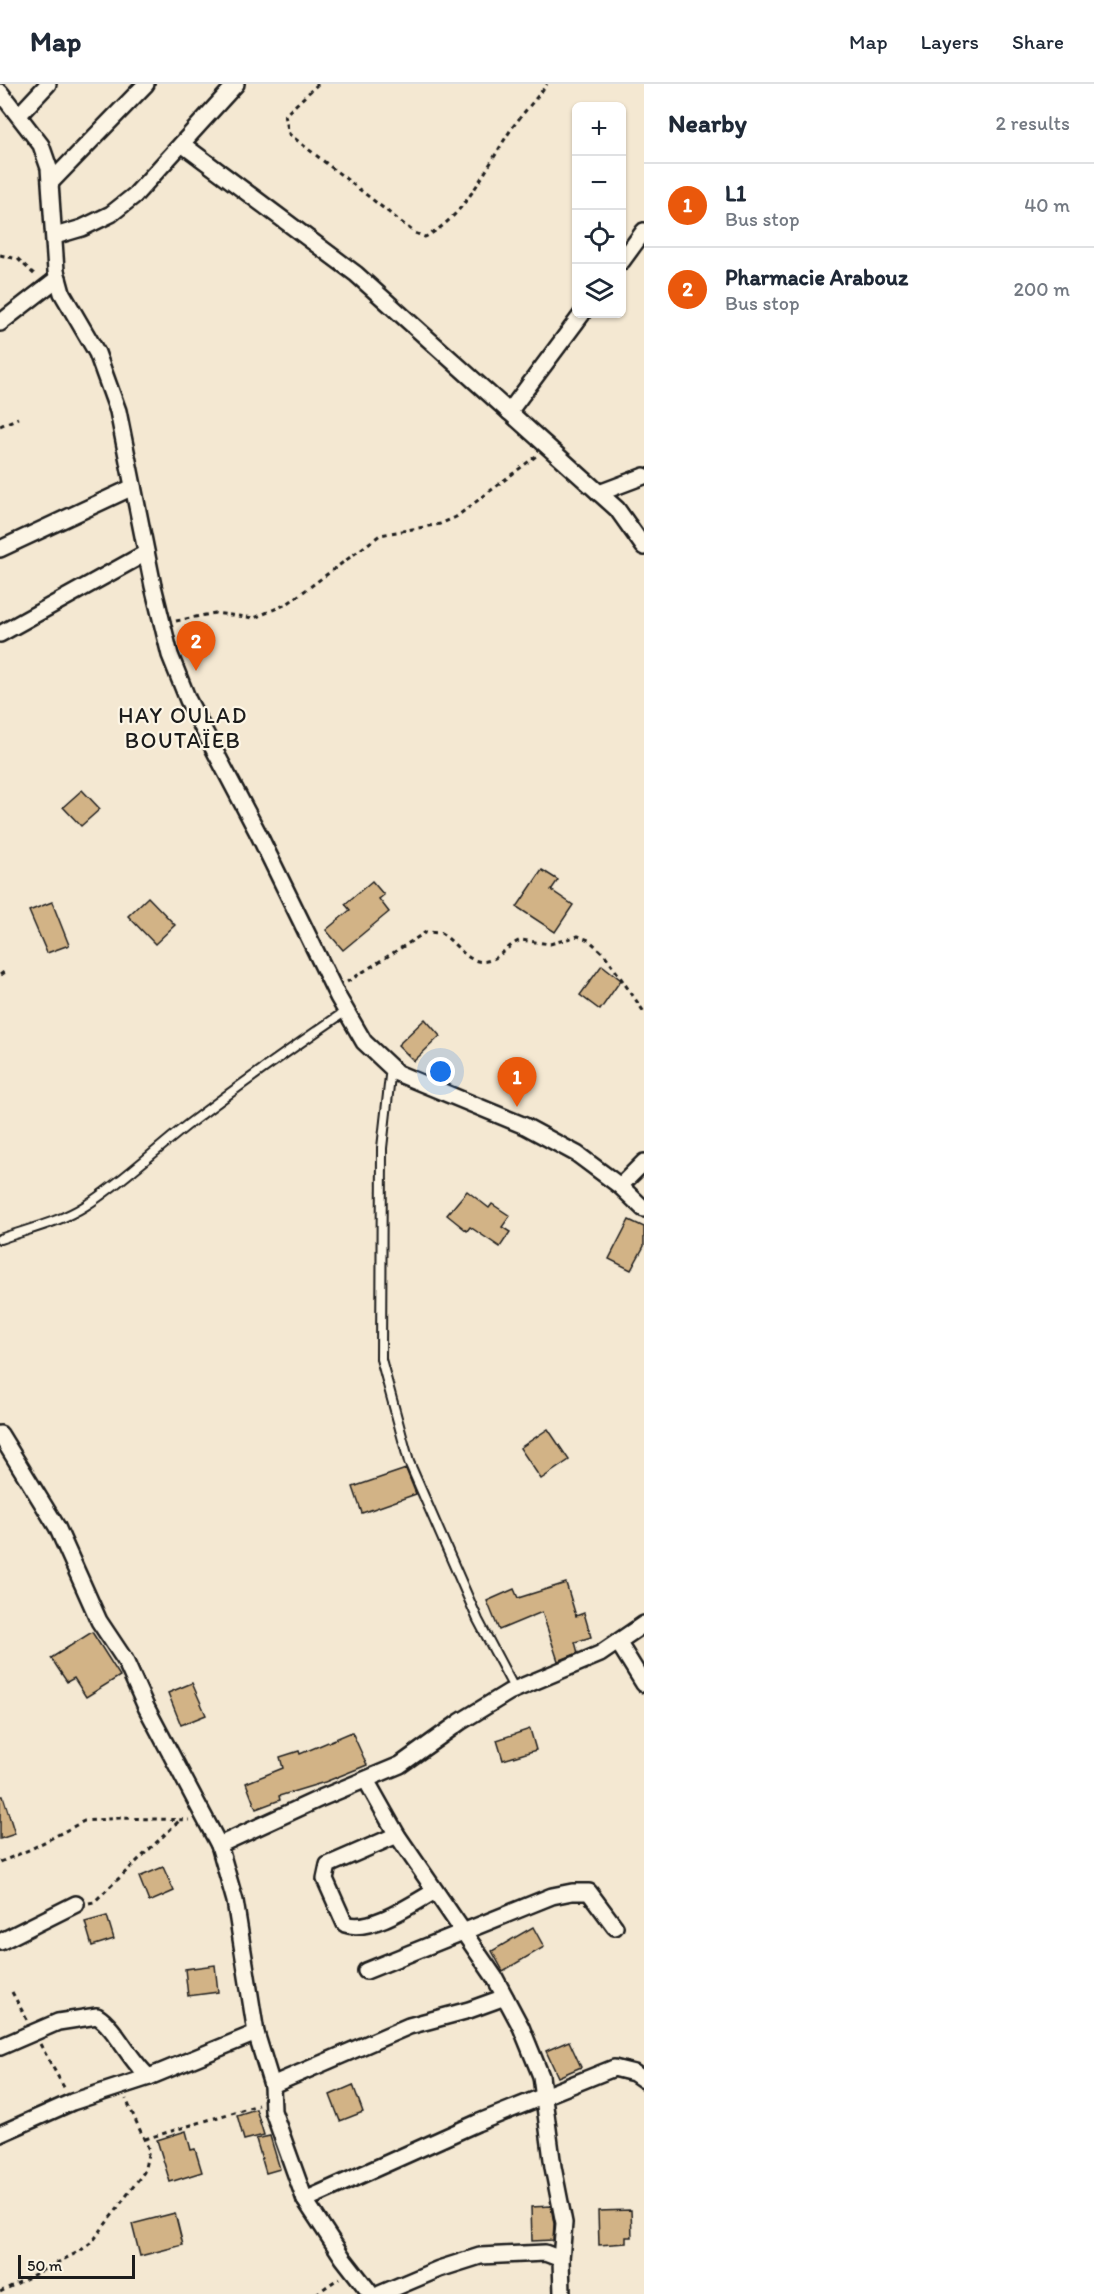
<!DOCTYPE html>
<meta charset="utf-8">
<style>
body{margin:0;font-family:Itim,sans-serif;background:#f6f6f7;color:#1f2937}
.controls{position:absolute;right:18px;top:18px;display:grid;overflow:hidden;border-radius:9px;box-shadow:0 2px 4px #0004}
.controls button{width:54px;height:54px;display:grid;place-items:center;padding:0;border:0;border-bottom:2px solid #e0e1e3;background:#fff;color:#1f2937;font:30px sans-serif}
.scale{position:absolute;left:18px;bottom:15px;width:117px;box-sizing:border-box;padding-left:6px;border:3px solid #1c1c1c;border-top:0;font-size:16px;line-height:21px;white-space:nowrap;color:#1c1c1c;-webkit-text-stroke:4px #fcf5e5;paint-order:stroke}
.you{position:absolute;left:441px;top:988px;width:21px;height:21px;margin:-15px;border:4px solid #fff;border-radius:50%;background:#1a73e8;box-shadow:0 0 0 9px #1a73e833}
.badge{display:grid;place-items:center;width:39px;height:39px;border-radius:50%;background:#ea580c;color:#fff;font-size:20px;font-weight:700}
.pin{position:absolute;translate:-50% -50px;filter:drop-shadow(0 2px 3px #0008)}
.pin::after{content:'';position:absolute;top:32px;width:21px;height:18px;background:inherit;clip-path:polygon(0 0,100% 0,50% 100%)}
.list{margin:0;padding:0;list-style:none}
h2{display:flex;justify-content:space-between;align-items:center;height:78px;margin:0;padding:0 24px;font-size:26px}
h2 small{font-size:20px;font-weight:400;color:#747a83}
.list li{display:grid;grid-template-columns:39px 1fr auto;gap:18px;align-items:center;box-sizing:border-box;height:84px;padding:0 24px;border-top:2px solid #e0e1e3}
.list b{display:block;font-size:22px;white-space:nowrap}
.list p{margin:0;font-size:20px;white-space:nowrap;color:#747a83}
.list em{font-size:20px;font-style:normal;color:#747a83}
.icon{flex:none;width:33px;height:33px;fill:none;stroke:currentColor;stroke-width:2;stroke-linecap:round;stroke-linejoin:round}
.map{position:relative;flex:none;width:644px;height:2210px;overflow:hidden}
header{display:flex;align-items:center;gap:36px;box-sizing:border-box;height:84px;padding:0 30px;background:#fff;border-bottom:2px solid #e0e1e3}
header strong{font-size:28px}
nav{display:flex;gap:33px;margin-inline-start:auto;font-size:21px}
main{display:flex}
aside{flex:1;background:#fff}
.map>svg:first-child{display:block}
</style>
<header>
<strong>Map</strong>
<nav><a>Map</a><a>Layers</a><a>Share</a></nav>
</header>
<main>
<div class="map">
<svg width="644" height="2210" viewBox="0 0 644 2210">
<rect width="100%" height="100%" fill="#f4e8d2"/>
<filter id="ink" filterUnits="userSpaceOnUse"><feTurbulence type="fractalNoise" baseFrequency=".0167" numOctaves="2"/><feDisplacementMap in="SourceGraphic" scale="12" xChannelSelector="R" yChannelSelector="G"/><feConvolveMatrix kernelMatrix="1 2 1 2 8 2 1 2 1" color-interpolation-filters="sRGB"/></filter>
<g filter="url(#ink)">
<!-- building -->
<g fill="#d2b386" stroke="#1c1c1c" stroke-width="1.5">
<polygon points="82,706 100,725 81,742 63,723"/>
<polygon points="542,786 558,796 551,806 573,821 555,848 517,823"/>
<polygon points="372,797 384,811 379,815 389,828 343,866 326,846 350,826 345,820"/>
<polygon points="148,813 175,841 155,860 128,832"/>
<polygon points="52,818 69,861 47,869 29,827"/>
<polygon points="602,881 621,896 600,926 580,911"/>
<polygon points="425,935 440,952 414,977 398,961"/>
<polygon points="467,1107 489,1124 492,1120 510,1132 502,1143 510,1148 500,1163 470,1143 467,1147 447,1131"/>
<polygon points="629,1136 644,1143 644,1162 631,1186 609,1175"/>
<polygon points="548,1345 569,1376 541,1395 520,1364"/>
<polygon points="406,1385 416,1410 362,1429 353,1403"/>
<polygon points="566,1499 576,1532 584,1529 591,1553 575,1558 578,1569 558,1577 542,1528 499,1546 487,1517 514,1505 518,1514"/>
<polygon points="92,1548 120,1592 86,1613 74,1594 67,1598 51,1574"/>
<polygon points="192,1599 206,1631 181,1641 168,1609"/>
<polygon points="530,1645 536,1666 503,1676 497,1656"/>
<polygon points="352,1648 367,1681 325,1698 279,1712 280,1716 256,1725 246,1699 283,1684 280,1673 299,1667 300,1670"/>
<polygon points="0,1712 3,1712 15,1750 0,1755"/>
<polygon points="163,1783 174,1807 149,1818 139,1793"/>
<polygon points="107,1832 114,1855 92,1862 85,1838"/>
<polygon points="533,1843 544,1863 503,1887 492,1867"/>
<polygon points="215,1881 218,1908 188,1912 185,1885"/>
<polygon points="569,1957 581,1983 558,1993 546,1967"/>
<polygon points="353,2001 363,2028 340,2037 330,2011"/>
<polygon points="256,2025 264,2051 244,2056 237,2031"/>
<polygon points="186,2047 191,2066 195,2065 202,2088 170,2098 157,2056"/>
<polygon points="270,2052 280,2085 266,2089 256,2055"/>
<polygon points="551,2122 554,2140 553,2156 532,2157 531,2123"/>
<polygon points="631,2126 632,2153 626,2153 626,2159 599,2161 598,2127"/>
<polygon points="175,2129 183,2161 140,2172 132,2140"/>
</g>
<g fill="none" stroke-linecap="round" stroke-linejoin="round">
<!-- service casing -->
<g stroke="#1c1c1c" stroke-width="12">
<g id="service">
<polyline points="391,983 382,1064 381,1275 409,1378 478,1536 515,1606"/>
<path d="M0,1155C29,1145 60,1138 85,1122C122,1098 152,1069 186,1042C238,1002 292,964 346,927"/>
</g>
</g>
<!-- minor casing -->
<g stroke="#1c1c1c" stroke-width="20">
<g id="minor">
<polyline points="0,8 41,61 49,84 56,187 62,209 97,269 118,327 153,502 170,571 188,616 258,749 338,913 364,958 397,989 525,1042 577,1070 620,1102 644,1125"/>
<polyline points="19,31 48,0"/>
<polyline points="182,60 356,190 617,425 644,463"/>
<polyline points="51,98 146,0"/>
<polyline points="55,152 82,144 111,130 135,111 236,0"/>
<polyline points="622,177 644,147"/>
<polyline points="0,239 58,194"/>
<polyline points="509,328 582,230"/>
<polyline points="599,409 644,392"/>
<polyline points="0,465 133,403"/>
<polyline points="0,550 146,469"/>
<polyline points="620,1102 644,1078"/>
<polyline points="0,1350 57,1443 99,1537 125,1576 146,1623 219,1761 235,1817 256,1949 272,2001 273,2027 305,2116 343,2174 371,2210"/>
<polyline points="618,1558 644,1600"/>
<polyline points="366,1696 397,1751 495,1894 521,1943 541,1992 553,2083 564,2139 561,2175 562,2210"/>
<path d="M397,1751L328,1781L325,1795L345,1840C371,1849 412,1820 435,1807"/>
<polyline points="219,1761 321,1714 400,1681 460,1638 509,1608 600,1570 644,1540"/>
<polyline points="0,1858 76,1820"/>
<polyline points="366,1887 552,1812 572,1808 589,1808 615,1843"/>
<path d="M0,1963L58,1938L97,1932C116,1944 129,1976 149,1993"/>
<polyline points="272,2001 409,1942 469,1926 505,1913"/>
<polyline points="0,2050 72,2018 149,1993 256,1949"/>
<polyline points="305,2116 477,2039 614,1984 634,1989 644,1996"/>
<polyline points="380,2210 439,2185 480,2172 545,2169 561,2175"/>
</g>
</g>
<!-- path -->
<g stroke="#1c1c1c" stroke-width="3" stroke-dasharray="4.5 4.5" stroke-linecap="butt">
<path d="M318,0L285,31L289,50L415,149L425,153C466,133 487,81 512,44C523,29 536,15 547,0"/>
<polyline points="0,171 18,175 36,192"/>
<polyline points="0,342 18,334"/>
<polyline points="176,537 215,529 254,534 287,520 380,451 440,440 456,433 536,372"/>
<polyline points="0,891 4,888"/>
<path d="M347,898L426,848L441,849C458,859 469,886 493,875C503,870 510,860 521,856L550,860L578,852L589,856L605,871L644,928"/>
<polyline points="0,1778 31,1765 84,1737 120,1734 189,1736"/>
<polyline points="89,1819 94,1818 179,1737"/>
<polyline points="12,1908 27,1936"/>
<polyline points="40,1960 66,2007"/>
<polyline points="145,2055 258,2021"/>
<polyline points="0,2208 80,2167 93,2157 144,2088 149,2066 126,2015"/>
<polyline points="316,2210 339,2194"/>
</g>
<!-- service -->
<use href="#service" stroke="#fcf5e5" stroke-width="8"/>
<!-- minor -->
<use href="#minor" stroke="#fcf5e5" stroke-width="15"/>
</g>
</g>
<g text-anchor="middle" stroke-width="4.5" stroke-linejoin="round" paint-order="stroke">
<!-- neighbourhood labels -->
<g font-size="22" letter-spacing="1.5" fill="#1c1c1c" stroke="#fcf5e5">
<text x="183" y="639">HAY OULAD<tspan x="183" dy="25">BOUTAÏEB</tspan></text>
</g>
</g>
</svg>
<div class="controls">
<button>+</button>
<button>−</button>
<button><svg class="icon" aria-label="locate" viewBox="0 0 24 24"><circle cx="12" cy="12" r="6"/><path d="M12 2v4M12 18v4M2 12h4M18 12h4"/></svg></button>
<button><svg class="icon" aria-label="layers" viewBox="0 0 24 24"><path d="M12 4l9 5-9 5-9-5zM3 14l9 5 9-5"/></svg></button>
</div>
<div class="scale">50 m</div>
<div class="you"></div>
<div class="pin badge" style="left:517px;top:1023px">1</div>
<div class="pin badge" style="left:196px;top:587px">2</div>
</div>
<aside>
<h2>Nearby<small>2 results</small></h2>
<ul class="list">
<li><span class="badge">1</span><div><b>L1</b><p>Bus stop</p></div><em>40 m</em></li>
<li><span class="badge">2</span><div><b>Pharmacie Arabouz</b><p>Bus stop</p></div><em>200 m</em></li>
</ul>
</aside>
</main>
